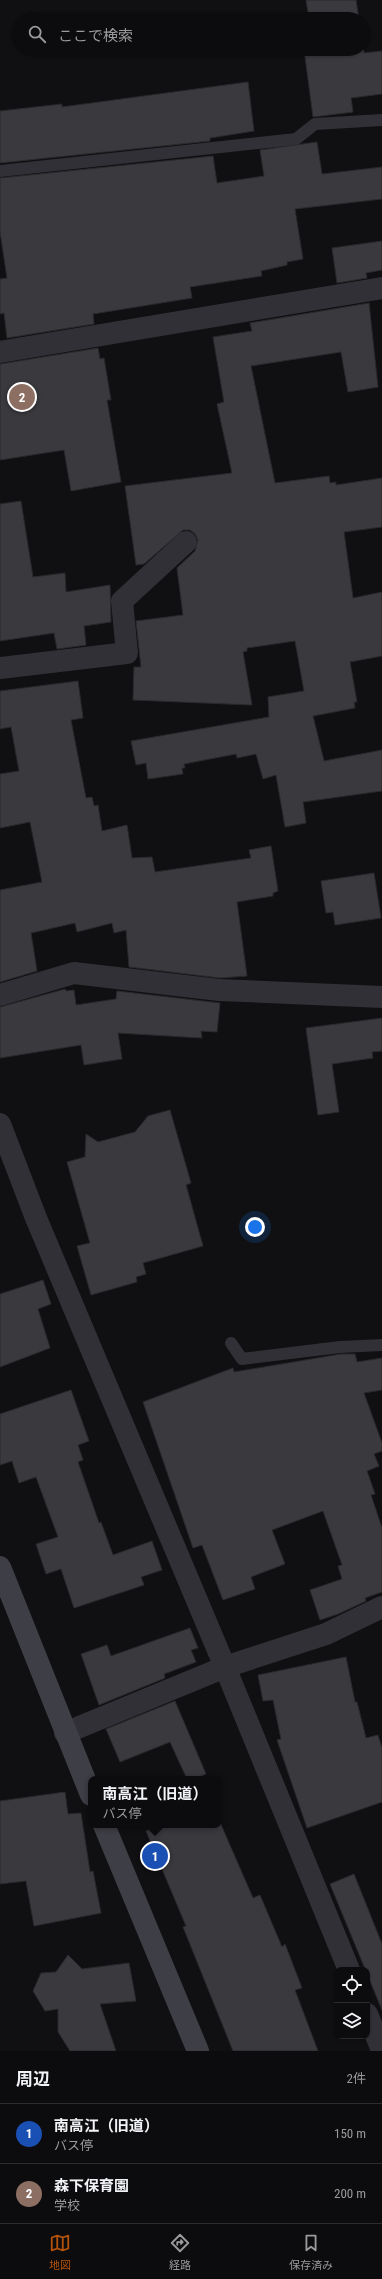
<!DOCTYPE html>
<html lang="ja">
<meta charset="utf-8">
<style>
body{margin:0;font-family:"Roboto Condensed","Noto Sans JP",sans-serif;background:#1a191b;color:#f1f3f6}
.controls{position:absolute;right:12px;bottom:12px;display:grid;overflow:hidden;border-radius:8px;box-shadow:0 1px 3px #0004}
.controls button{width:36px;height:36px;display:grid;place-items:center;padding:0;border:0;border-bottom:1px solid #2c2b2e;background:#0c0b0d;color:#f1f3f6;font:20px sans-serif}
.you{position:absolute;left:255px;top:1227px;width:14px;height:14px;margin:-10px;border:3px solid #fff;border-radius:50%;background:#1a73e8;box-shadow:0 0 0 6px #1a73e833}
.badge{display:grid;place-items:center;width:26px;height:26px;border-radius:50%;background:#b45309;color:#fff;font-size:13px;font-weight:700}
.pin{position:absolute;translate:-50% -50%;border:2px solid #fff;box-shadow:0 1px 4px #0006}
.popup{position:absolute;left:88px;top:1776px;width:134px;height:52px;box-sizing:border-box;display:grid;place-content:center;border-radius:8px;background:#0c0b0d;filter:drop-shadow(0 1px 3px #0005);font-size:13px;white-space:nowrap;color:#9a9b9d}
.popup b{font-size:15px;color:#f1f3f6}
.popup::after{content:'';position:absolute;left:50%;top:100%;margin-left:-8px;border:8px solid transparent;border-top-color:#0c0b0d}
.list{margin:0;padding:0;list-style:none}
h2{display:flex;justify-content:space-between;align-items:center;height:52px;margin:0;padding:0 16px;font-size:17px}
h2 small{font-size:13px;font-weight:400;color:#9a9b9d}
.list li{display:grid;grid-template-columns:26px 1fr auto;gap:12px;align-items:center;box-sizing:border-box;height:60px;padding:0 16px;border-top:1px solid #2c2b2e}
.list b{display:block;font-size:15px;white-space:nowrap}
.list p{margin:0;font-size:13px;white-space:nowrap;color:#9a9b9d}
.list em{font-size:13px;font-style:normal;color:#9a9b9d}
.icon{flex:none;width:22px;height:22px;fill:none;stroke:currentColor;stroke-width:2;stroke-linecap:round;stroke-linejoin:round}
.map{position:relative;flex:none;width:382px;height:2051px;overflow:hidden}
.search{position:absolute;background:#0c0b0d;box-shadow:0 1px 3px #0004;left:12px;right:12px;top:12px;height:44px;display:flex;align-items:center;gap:10px;box-sizing:border-box;padding:0 14px;border-radius:22px;color:#9a9b9d;font-size:15px}
.sheet{height:172px;background:#0c0b0d}
nav{display:flex;justify-content:space-around;align-items:center;box-sizing:border-box;height:56px;border-top:1px solid #2c2b2e;background:#0c0b0d;font-size:11px;color:#9a9b9d}
nav a{display:grid;justify-items:center;gap:2px}
nav .on{color:#b45309}
.map>svg:first-child{display:block}
</style>
<div class="map">
<svg width="382" height="2051" viewBox="0 0 382 2051">
<rect width="100%" height="100%" fill="#100f11"/>
<!-- building -->
<g fill="#3a393e" stroke="#2a292d">
<polygon points="306,0 356,0 359,19 309,19"/>
<polygon points="363,45 364,53 382,51 382,94 351,98 353,112 313,117 304,49 363,49"/>
<polygon points="248,82 254,131 210,138 210,141 0,163 0,111 62,104 62,107"/>
<polygon points="317,142 322,174 382,167 382,199 295,209 303,259 287,262 287,265 261,271 262,276 190,287 192,298 93,314 94,324 7,338 4,313 0,314 0,279 7,278 0,232 0,178 213,156 217,183 264,176 260,150"/>
<polygon points="382,241 382,270 366,273 367,278 337,283 332,248"/>
<polygon points="369,303 378,387 348,392 341,352 251,366 275,483 329,476 330,483 336,482 336,485 382,478 382,527 344,532 353,598 382,592 382,656 350,662 357,702 354,702 355,708 313,716 324,761 382,750 382,791 303,802 306,823 285,827 276,775 263,779 256,754 237,758 236,754 184,764 185,768 182,768 183,774 148,779 146,763 136,765 131,741 269,717 268,697 304,691 295,641 247,648 247,651 243,652 252,705 133,700 134,667 141,667 136,621 183,615 177,568 195,551 198,540 195,534 190,530 183,530 144,564 136,565 125,486 232,473 217,404 224,402 213,337 252,331 250,323"/>
<polygon points="98,348 100,359 104,358 111,400 107,400 121,482 71,491 64,450 0,460 0,364"/>
<polygon points="21,501 33,577 65,573 66,592 110,585 111,622 84,626 86,645 57,649 54,633 0,641 0,504"/>
<polygon points="78,681 83,718 71,720 86,798 92,797 94,806 98,805 102,831 127,825 132,858 152,857 155,872 251,858 249,850 271,846 278,891 273,893 273,896 237,902 247,976 220,978 129,967 126,930 114,933 112,923 77,932 75,923 31,933 37,971 0,982 0,890 42,882 30,822 0,828 0,774 19,771 11,727 0,729 0,691"/>
<polygon points="374,873 381,918 335,925 333,912 326,913 321,881"/>
<polygon points="65,989 66,991 74,990 76,1005 116,999 117,991 220,1003 217,1032 201,1031 202,1038 118,1033 122,1059 84,1065 81,1045 0,1058 0,1007"/>
<polygon points="382,1018 382,1051 372,1052 373,1058 332,1064 339,1112 318,1115 306,1028"/>
<polygon points="170,1110 191,1183 186,1185 203,1246 143,1263 146,1274 136,1277 137,1282 91,1295 77,1246 90,1243 67,1162 85,1157 86,1134 98,1142 135,1132 148,1116"/>
<polygon points="43,1280 51,1304 38,1309 50,1348 0,1367 0,1294"/>
<polygon points="341,1354 355,1354 357,1362 382,1358 382,1390 364,1393 382,1443 382,1451 374,1454 379,1466 367,1471 375,1494 371,1495 382,1528 382,1592 365,1598 366,1601 338,1614 320,1620 310,1590 342,1579 338,1566 342,1565 323,1511 272,1530 285,1564 251,1577 255,1589 223,1600 202,1545 193,1548 143,1402 233,1368 234,1372"/>
<polygon points="71,1390 89,1441 78,1445 83,1460 78,1462 99,1523 101,1522 113,1555 152,1541 162,1570 141,1577 144,1585 74,1608 61,1569 46,1574 36,1544 58,1537 36,1477 19,1483 12,1461 0,1465 0,1414"/>
<polygon points="190,1628 198,1648 191,1650 196,1662 164,1674 165,1678 99,1705 81,1654 107,1645 111,1656"/>
<polygon points="346,1657 355,1702 357,1702 366,1738 378,1735 382,1748 382,1802 307,1828 277,1740 281,1739 273,1700 263,1701 258,1675"/>
<polygon points="175,1701 206,1774 194,1779 187,1779 170,1742 120,1762 106,1729"/>
<polygon points="65,1792 68,1814 81,1813 90,1872 93,1871 101,1913 34,1926 26,1881 0,1884 0,1801"/>
<polygon points="219,1820 253,1898 260,1895 282,1947 285,1944 302,1988 295,1990 318,2051 233,2051 183,1927 186,1926 146,1831 160,1825 219,1825"/>
<polygon points="354,1874 382,1944 382,2010 330,1884"/>
<polygon points="68,1955 82,1969 129,1963 136,2001 100,2004 116,2051 70,2051 58,2032 58,2009 45,2011 33,1991 41,1973 56,1972"/>
</g>
<g fill="none" stroke-linecap="round" stroke-linejoin="round">
<!-- lane -->
<g stroke="#303036" stroke-width="12">
<polyline points="0,171 296,139 315,124 382,120"/>
<polyline points="231,1343 242,1359 340,1347 382,1345"/>
</g>
<!-- street -->
<g stroke="#303036" stroke-width="22">
<polyline points="0,352 382,288"/>
<polyline points="0,668 127,653 122,601 186,542"/>
<polyline points="0,995 74,973 219,990 382,997"/>
<polyline points="0,1124 36,1218 225,1667 349,1970"/>
<polyline points="65,1733 225,1667 326,1634 382,1607"/>
<polyline points="367,2014 382,2050"/>
</g>
<!-- secondary -->
<g stroke="#3e3f46" stroke-width="22">
<polyline points="0,1567 91,1795"/>
<polyline points="104,1825 198,2051"/>
</g>
</g>
</svg>
<div class="controls">
<button><svg class="icon" aria-label="locate" viewBox="0 0 24 24"><circle cx="12" cy="12" r="6"/><path d="M12 2v4M12 18v4M2 12h4M18 12h4"/></svg></button>
<button><svg class="icon" aria-label="layers" viewBox="0 0 24 24"><path d="M12 4l9 5-9 5-9-5zM3 14l9 5 9-5"/></svg></button>
</div>
<div class="you"></div>
<div class="pin badge" style="left:155px;top:1856px;background:#1a4fb4">1</div>
<div class="popup"><b>南高江（旧道）</b>バス停</div>
<div class="pin badge" style="left:22px;top:397px;background:#8d6e63">2</div>
<div class="search"><svg class="icon" aria-label="search" viewBox="0 0 24 24"><circle cx="10" cy="10" r="6"/><path d="M15 15l6 6"/></svg>ここで検索</div>
</div>
<section class="sheet">
<h2>周辺<small>2件</small></h2>
<ul class="list">
<li><span class="badge" style="background:#1a4fb4">1</span><div><b>南高江（旧道）</b><p>バス停</p></div><em>150 m</em></li>
<li><span class="badge" style="background:#8d6e63">2</span><div><b>森下保育園</b><p>学校</p></div><em>200 m</em></li>
</ul>
</section>
<nav>
<a class="on"><svg class="icon" aria-label="map" viewBox="0 0 24 24"><path d="M3 6l6-2 6 2 6-2v14l-6 2-6-2-6 2zM9 4v14M15 6v14"/></svg>地図</a>
<a><svg class="icon" aria-label="directions" viewBox="0 0 24 24"><path d="M12 3l9 9-9 9-9-9zM9 14v-3h6M13 9l2 2-2 2"/></svg>経路</a>
<a><svg class="icon" aria-label="saved" viewBox="0 0 24 24"><path d="M7 4h10v16l-5-4-5 4z"/></svg>保存済み</a>
</nav>
